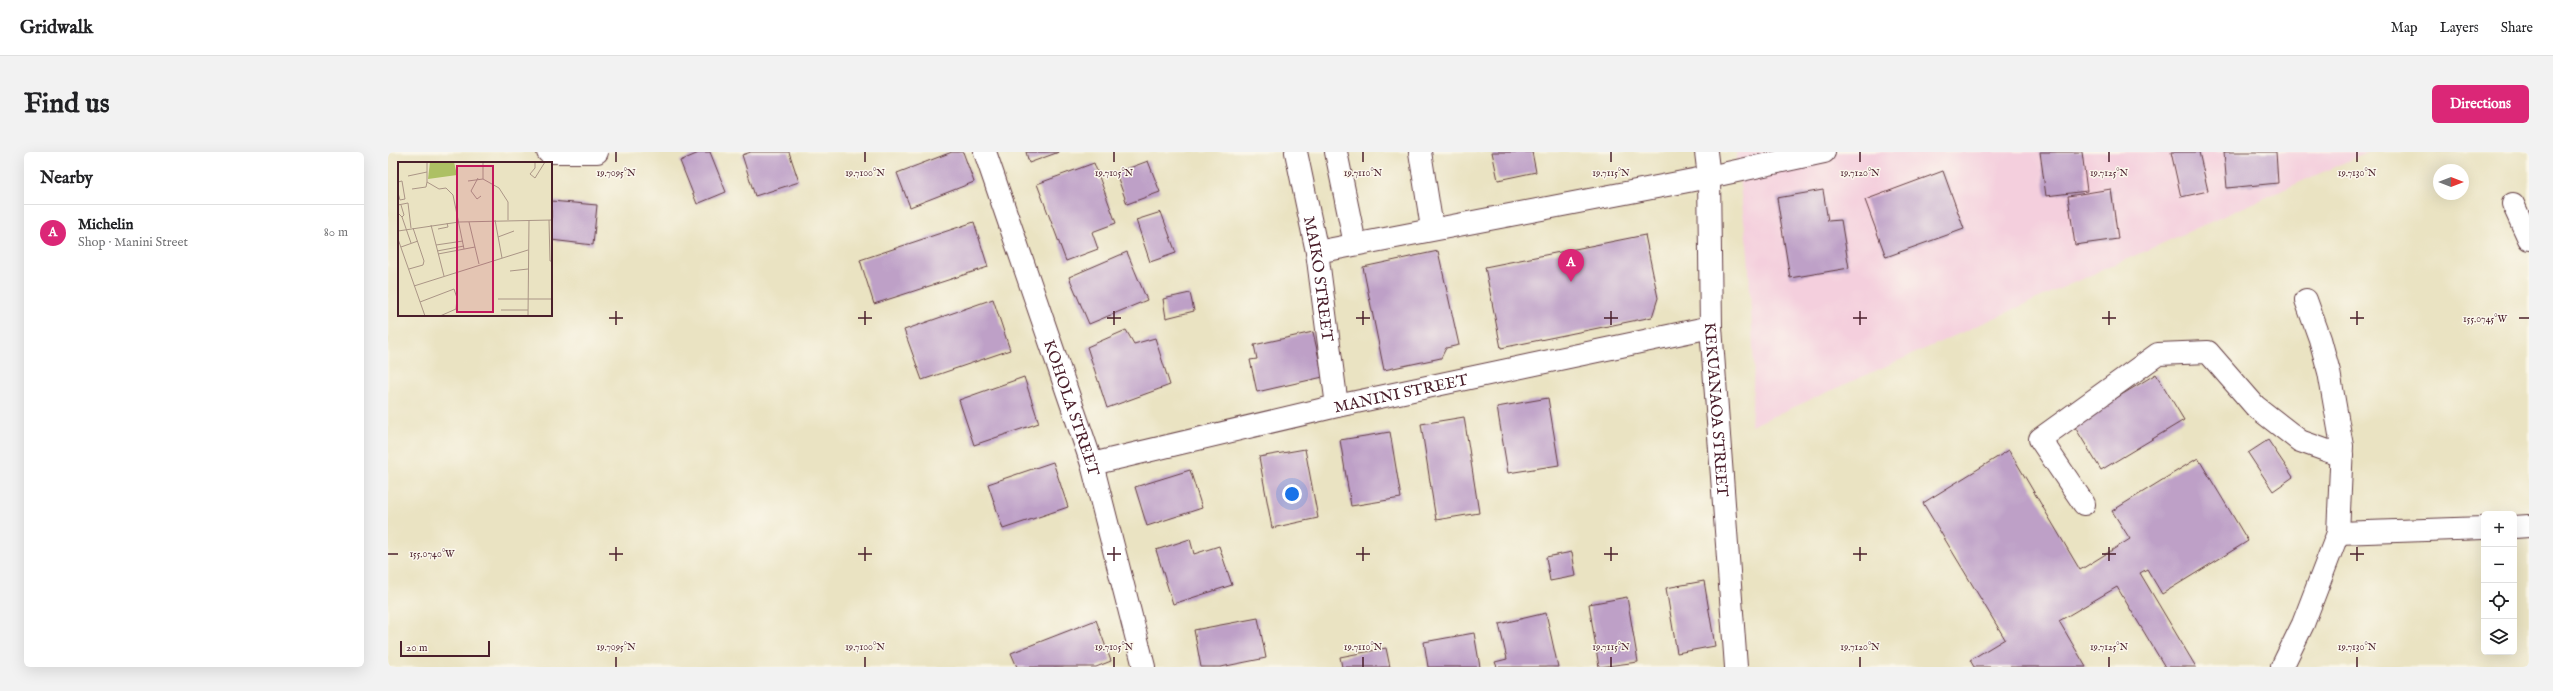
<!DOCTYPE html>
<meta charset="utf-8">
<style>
body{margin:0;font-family:"IM FELL English",serif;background:#f2f2f2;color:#202124}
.controls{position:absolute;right:12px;bottom:12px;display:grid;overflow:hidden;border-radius:6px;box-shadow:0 4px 16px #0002}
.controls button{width:36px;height:36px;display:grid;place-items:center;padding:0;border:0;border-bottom:1px solid #e0e0e0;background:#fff;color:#202124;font:20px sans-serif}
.compass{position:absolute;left:2045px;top:12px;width:36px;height:36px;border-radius:50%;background:#fff;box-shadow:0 4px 16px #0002;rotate:90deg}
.scale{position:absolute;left:12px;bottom:10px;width:90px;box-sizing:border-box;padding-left:4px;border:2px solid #4a1f2b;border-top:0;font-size:11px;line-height:14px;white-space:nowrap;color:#4a1f2b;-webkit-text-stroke:3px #fbf7ec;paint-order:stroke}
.you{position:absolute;left:904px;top:342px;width:14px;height:14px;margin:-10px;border:3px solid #fff;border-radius:50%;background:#1a73e8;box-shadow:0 0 0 6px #1a73e833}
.badge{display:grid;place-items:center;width:26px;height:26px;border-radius:50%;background:#db2777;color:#fff;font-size:13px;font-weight:700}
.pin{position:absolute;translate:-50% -33px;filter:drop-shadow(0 1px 2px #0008)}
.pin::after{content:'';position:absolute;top:21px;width:14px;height:12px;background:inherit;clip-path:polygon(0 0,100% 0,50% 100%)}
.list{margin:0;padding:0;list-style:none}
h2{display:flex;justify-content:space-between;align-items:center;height:52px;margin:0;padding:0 16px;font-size:17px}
h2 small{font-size:13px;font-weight:400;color:#757577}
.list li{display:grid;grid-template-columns:26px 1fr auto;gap:12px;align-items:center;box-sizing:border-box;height:56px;padding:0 16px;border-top:1px solid #e0e0e0}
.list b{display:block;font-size:15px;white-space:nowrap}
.list p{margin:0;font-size:13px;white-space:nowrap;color:#757577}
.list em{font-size:13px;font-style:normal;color:#757577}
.icon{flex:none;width:22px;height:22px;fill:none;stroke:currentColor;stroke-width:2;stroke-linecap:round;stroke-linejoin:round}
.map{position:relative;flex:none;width:2141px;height:515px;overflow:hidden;border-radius:6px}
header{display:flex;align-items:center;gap:24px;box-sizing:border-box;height:56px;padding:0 20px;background:#fff;border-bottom:1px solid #e0e0e0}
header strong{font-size:19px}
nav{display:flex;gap:22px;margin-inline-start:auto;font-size:14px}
.intro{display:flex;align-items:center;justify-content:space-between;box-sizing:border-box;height:96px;padding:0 24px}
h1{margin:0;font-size:28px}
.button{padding:10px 18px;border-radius:6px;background:#db2777;color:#fff;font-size:14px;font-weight:700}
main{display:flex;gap:24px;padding:0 24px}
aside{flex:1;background:#fff;border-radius:6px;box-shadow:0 4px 16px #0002}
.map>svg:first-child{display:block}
</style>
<header>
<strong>Gridwalk</strong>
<nav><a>Map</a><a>Layers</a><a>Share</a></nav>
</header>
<div class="intro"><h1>Find us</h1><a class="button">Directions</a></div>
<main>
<aside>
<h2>Nearby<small></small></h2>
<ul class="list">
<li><span class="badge">A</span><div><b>Michelin</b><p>Shop · Manini Street</p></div><em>80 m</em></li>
</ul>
</aside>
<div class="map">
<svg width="2141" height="515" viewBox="0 0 2141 515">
<rect width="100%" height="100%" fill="#fbf7ec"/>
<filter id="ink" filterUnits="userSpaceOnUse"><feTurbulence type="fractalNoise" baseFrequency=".025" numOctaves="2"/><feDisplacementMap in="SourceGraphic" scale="8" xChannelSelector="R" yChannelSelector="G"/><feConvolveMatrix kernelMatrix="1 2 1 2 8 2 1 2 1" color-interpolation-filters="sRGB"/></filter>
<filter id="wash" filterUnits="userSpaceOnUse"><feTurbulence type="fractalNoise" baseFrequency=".012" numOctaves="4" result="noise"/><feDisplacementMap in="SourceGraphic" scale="16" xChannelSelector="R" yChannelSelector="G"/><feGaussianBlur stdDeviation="0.9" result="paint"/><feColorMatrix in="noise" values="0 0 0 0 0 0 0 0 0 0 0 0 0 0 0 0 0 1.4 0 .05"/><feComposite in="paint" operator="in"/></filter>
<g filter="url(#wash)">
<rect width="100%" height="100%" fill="#eae3c2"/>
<!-- built -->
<polygon fill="#f4cfdd" points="1348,0 1980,0 1363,274 1366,213 1360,102"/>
<g id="blocks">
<!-- building -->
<g fill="#bea0c7">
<polygon points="313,0 322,0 338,40 309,52 292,9"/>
<polygon points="363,0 401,0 411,30 367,44 354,3"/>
<polygon points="564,0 575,0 586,30 522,55 509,21"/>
<polygon points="638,0 671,0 641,11"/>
<polygon points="1104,0 1144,0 1148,20 1110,28"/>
<polygon points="1652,0 1694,0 1699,39 1658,44"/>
<polygon points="1783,0 1811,0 1820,39 1793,45"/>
<polygon points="1836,0 1888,0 1890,31 1839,36"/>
<polygon points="760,9 772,40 739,52 728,21"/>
<polygon points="706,11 728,71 704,80 710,97 678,109 649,32"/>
<polygon points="1555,19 1576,77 1498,105 1477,48"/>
<polygon points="1723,37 1730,87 1687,93 1680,44"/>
<polygon points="1435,38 1440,69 1453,68 1461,116 1402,126 1389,46"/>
<polygon points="163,49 209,53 205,93 163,88"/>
<polygon points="773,60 788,101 762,110 748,68"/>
<polygon points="586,70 600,115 486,152 472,108"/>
<polygon points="1257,83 1270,146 1264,165 1113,196 1097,115"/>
<polygon points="1050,99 1071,193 1058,196 1053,206 996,218 975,115"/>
<polygon points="739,100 759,148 701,172 681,125"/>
<polygon points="802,141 806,159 778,166 775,147"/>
<polygon points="605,147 622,198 534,228 516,178"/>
<polygon points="738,178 746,192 767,186 782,233 719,256 699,195"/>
<polygon points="925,180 935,225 869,240 862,208 869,207 866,193"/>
<polygon points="1768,222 1796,268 1713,318 1685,272"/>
<polygon points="636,225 651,271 586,293 571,248"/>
<polygon points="1160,246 1171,313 1120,321 1109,255"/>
<polygon points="1076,265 1091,361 1048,368 1033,272"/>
<polygon points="1002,280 1013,346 963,354 952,288"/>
<polygon points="1880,288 1905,325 1885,339 1860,301"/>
<polygon points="917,297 930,366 884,376 871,305"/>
<polygon points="1621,298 1692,418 1742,387 1724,359 1810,306 1860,389 1774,442 1759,417 1752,421 1808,515 1777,515 1729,435 1671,469 1698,515 1586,515 1582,508 1617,487 1535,351"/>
<polygon points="665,310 680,355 615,377 600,332"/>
<polygon points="802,318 814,356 759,374 747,335"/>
<polygon points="802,387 806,402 831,394 844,433 785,452 768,398"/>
<polygon points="1184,400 1188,424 1162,429 1158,405"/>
<polygon points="1316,429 1327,494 1289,501 1278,436"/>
<polygon points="1239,445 1250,510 1211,515 1201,452"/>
<polygon points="1158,461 1170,515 1109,515 1107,510 1119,507 1111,472"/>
<polygon points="870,466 878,506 833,515 813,515 806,478"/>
<polygon points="708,468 723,509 708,515 629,515 623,501"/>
<polygon points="1086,481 1092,515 1040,515 1036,490"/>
<polygon points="998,496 1002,515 954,515 952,505"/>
</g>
</g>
</g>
<g filter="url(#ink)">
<use href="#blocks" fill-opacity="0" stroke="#623c42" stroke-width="1"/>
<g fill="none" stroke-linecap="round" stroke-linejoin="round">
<!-- minor casing -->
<g stroke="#623c42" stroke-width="24">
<g id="minor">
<polyline points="160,0 209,0"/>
<path id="s1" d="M597,0L704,312L756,515"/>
<path id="s2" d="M908,0L929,100L949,254"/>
<polyline points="948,0 967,92"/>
<polyline points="1032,0 1044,76"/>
<path id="s3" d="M1318,0L1321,25L1323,175L1348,515"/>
<polyline points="2125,52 2141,87"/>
<polyline points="929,100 1321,25 1436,0"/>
<path id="s4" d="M704,312L949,254L1323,175"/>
<polyline points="1696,352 1652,287 1770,202 1820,200 1867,254 1912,289 1954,304"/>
<polyline points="2126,375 2141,374"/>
<polyline points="1950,381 2096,376"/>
<polyline points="1894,515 1915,472 1950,381 1954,294 1941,220 1932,187 1918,148"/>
</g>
</g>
<!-- minor -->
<use href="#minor" stroke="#fff" stroke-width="22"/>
</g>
</g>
<!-- ticks -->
<path fill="none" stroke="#4a1f2b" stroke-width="1.5" d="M228,0V10M477,0V10M726,0V10M975,0V10M1223,0V10M1472,0V10M1721,0V10M1969,0V10M228,159V173M477,159V173M726,159V173M975,159V173M1223,159V173M1472,159V173M1721,159V173M1969,159V173M221,166H235M470,166H484M719,166H733M968,166H982M1216,166H1230M1465,166H1479M1714,166H1728M1962,166H1976M2131,166H2141M228,395V409M477,395V409M726,395V409M975,395V409M1223,395V409M1472,395V409M1721,395V409M1969,395V409M0,402H10M221,402H235M470,402H484M719,402H733M968,402H982M1216,402H1230M1465,402H1479M1714,402H1728M1962,402H1976M228,505V515M477,505V515M726,505V515M975,505V515M1223,505V515M1472,505V515M1721,505V515M1969,505V515"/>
<g text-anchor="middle" stroke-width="3" stroke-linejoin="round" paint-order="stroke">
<!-- street labels -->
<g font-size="16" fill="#4a1f2b" stroke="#fbf7ec">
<text dy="6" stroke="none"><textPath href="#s2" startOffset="129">MAIKO STREET</textPath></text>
<text dy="6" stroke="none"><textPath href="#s4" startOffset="317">MANINI STREET</textPath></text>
<text dy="6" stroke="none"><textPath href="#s1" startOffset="270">KOHOLA STREET</textPath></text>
<text dy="6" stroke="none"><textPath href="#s3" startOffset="258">KEKUANAOA STREET</textPath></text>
</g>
</g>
<!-- overview -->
<g transform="translate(10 10)">
<rect width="154" height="154" fill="#eae3c2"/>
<path d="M32,0H56L59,13L30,17Z" fill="#adc064"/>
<path fill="none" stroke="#aa9586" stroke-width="1" d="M29,0V20L41,27L48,26L55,33L66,87M85,0V17M137,0V6L132,12L137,16L147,0M10,14L29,10M80,16L73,29L79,37L83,34M70,19L85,17L101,26L110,40V58M0,20L4,19L7,37L2,38L0,31M14,27L28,25L29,20M0,43L10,41L13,66M0,51L4,55L6,53L3,43M4,55L13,81M97,58L104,96M151,58L152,99H154M71,60L81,102M33,63L46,114M40,67L50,65L49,61M0,69L61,60L154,58M100,75L116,69M0,77L27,154M38,83L65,79M3,85L20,79M39,89L66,84M40,92L77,85M11,107L25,103L26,99L15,66M112,109L130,107M16,124L130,88M100,137H154M22,140L56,127L59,136L58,147L42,154M103,148H130M130,154L131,58"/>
<path fill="#c2185b" fill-opacity="0.15" stroke="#c2185b" stroke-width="2" d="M59,4H95V150H59Z"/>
<rect width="154" height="154" fill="none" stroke="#4a1f2b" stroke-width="2"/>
</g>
<g font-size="10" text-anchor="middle" fill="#4a1f2b" stroke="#fbf7ec" stroke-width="3" stroke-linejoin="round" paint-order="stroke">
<text x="228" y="24">19.7095°N</text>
<text x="477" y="24">19.7100°N</text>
<text x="726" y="24">19.7105°N</text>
<text x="975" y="24">19.7110°N</text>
<text x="1223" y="24">19.7115°N</text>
<text x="1472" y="24">19.7120°N</text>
<text x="1721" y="24">19.7125°N</text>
<text x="1969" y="24">19.7130°N</text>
<text x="2097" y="170">155.0745°W</text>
<text x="44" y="405">155.0740°W</text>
<text x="228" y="498">19.7095°N</text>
<text x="477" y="498">19.7100°N</text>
<text x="726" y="498">19.7105°N</text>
<text x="975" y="498">19.7110°N</text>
<text x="1223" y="498">19.7115°N</text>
<text x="1472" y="498">19.7120°N</text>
<text x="1721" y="498">19.7125°N</text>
<text x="1969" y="498">19.7130°N</text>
</g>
</svg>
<div class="controls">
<button>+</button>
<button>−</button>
<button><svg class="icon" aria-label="locate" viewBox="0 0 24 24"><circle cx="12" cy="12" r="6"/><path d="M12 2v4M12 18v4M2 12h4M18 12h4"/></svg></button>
<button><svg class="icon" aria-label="layers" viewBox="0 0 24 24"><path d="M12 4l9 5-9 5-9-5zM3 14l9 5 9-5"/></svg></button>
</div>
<svg class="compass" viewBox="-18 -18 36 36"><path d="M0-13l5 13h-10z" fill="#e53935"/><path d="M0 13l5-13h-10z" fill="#757577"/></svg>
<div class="scale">20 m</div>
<div class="you"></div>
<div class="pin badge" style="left:1183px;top:130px">A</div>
</div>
</main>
